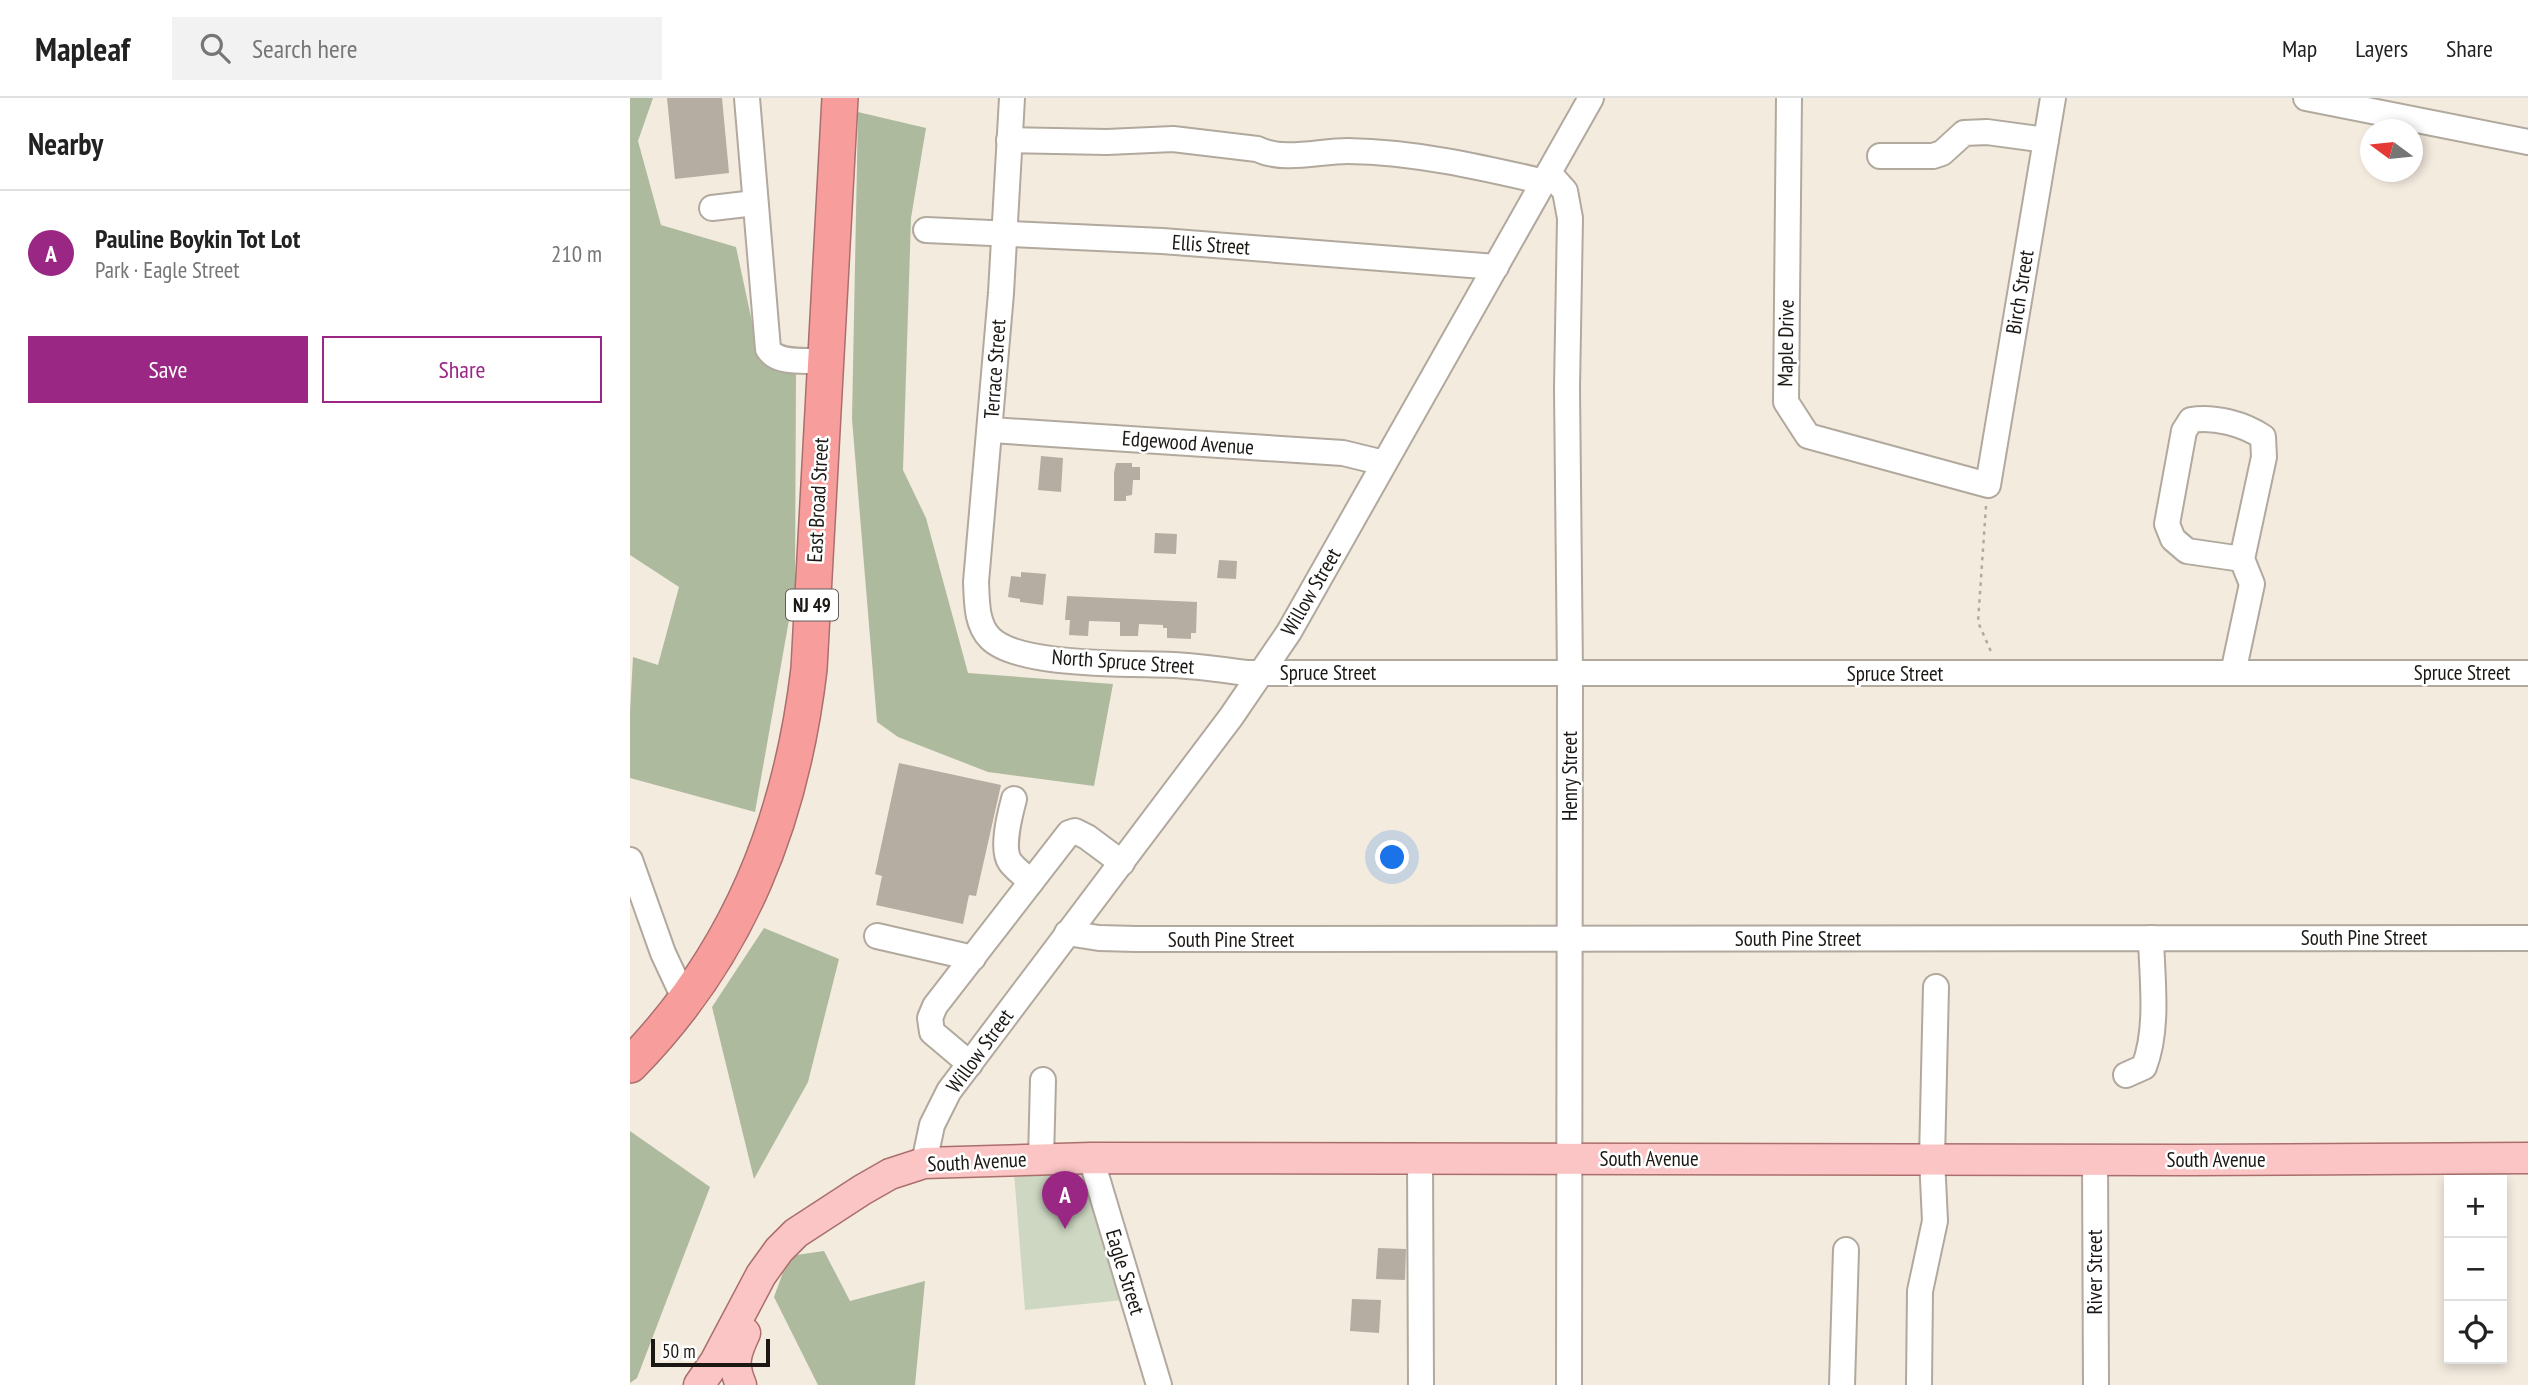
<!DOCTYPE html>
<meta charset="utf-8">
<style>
body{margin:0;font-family:"PT Sans Narrow",sans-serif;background:#f2f2f2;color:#222}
.controls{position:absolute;right:21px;bottom:21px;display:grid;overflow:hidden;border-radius:0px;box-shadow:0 4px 10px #0003}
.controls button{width:63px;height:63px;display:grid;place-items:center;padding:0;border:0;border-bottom:2px solid #e0e0e0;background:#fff;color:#222;font:35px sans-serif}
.compass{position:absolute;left:1730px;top:21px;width:63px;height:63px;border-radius:50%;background:#fff;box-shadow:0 4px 10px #0003;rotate:285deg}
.scale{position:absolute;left:21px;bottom:18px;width:119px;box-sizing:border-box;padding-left:7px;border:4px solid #1b1814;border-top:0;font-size:19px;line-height:24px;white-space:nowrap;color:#1b1814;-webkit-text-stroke:5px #fff;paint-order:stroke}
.you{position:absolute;left:763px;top:760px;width:24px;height:24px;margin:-18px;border:5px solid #fff;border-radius:50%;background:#1a73e8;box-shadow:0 0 0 10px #1a73e833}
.badge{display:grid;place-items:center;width:46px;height:46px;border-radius:50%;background:#9a2784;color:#fff;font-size:23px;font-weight:700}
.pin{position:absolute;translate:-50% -58px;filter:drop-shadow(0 2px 4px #0008)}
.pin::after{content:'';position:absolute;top:37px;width:24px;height:21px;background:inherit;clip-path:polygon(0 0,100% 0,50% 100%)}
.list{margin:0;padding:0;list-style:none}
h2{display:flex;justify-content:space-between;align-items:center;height:91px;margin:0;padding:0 28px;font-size:30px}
h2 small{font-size:23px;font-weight:400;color:#767676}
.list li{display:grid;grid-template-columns:46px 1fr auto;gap:21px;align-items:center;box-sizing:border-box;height:126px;padding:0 28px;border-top:2px solid #e0e0e0}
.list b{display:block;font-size:26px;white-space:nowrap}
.list p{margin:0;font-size:23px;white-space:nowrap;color:#767676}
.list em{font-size:23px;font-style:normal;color:#767676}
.actions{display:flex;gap:14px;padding:21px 28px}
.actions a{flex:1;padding:16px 0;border:2px solid #9a2784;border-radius:0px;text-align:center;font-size:24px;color:#9a2784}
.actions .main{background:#9a2784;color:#fff}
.icon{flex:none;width:38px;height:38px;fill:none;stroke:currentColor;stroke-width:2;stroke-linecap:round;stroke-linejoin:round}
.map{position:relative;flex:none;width:1898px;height:1287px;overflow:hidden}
header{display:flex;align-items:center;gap:42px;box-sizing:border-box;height:98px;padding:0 35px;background:#fff;border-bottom:2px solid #e0e0e0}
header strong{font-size:33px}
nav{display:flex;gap:38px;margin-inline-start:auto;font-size:24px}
.search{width:490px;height:63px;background:#f2f2f2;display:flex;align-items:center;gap:18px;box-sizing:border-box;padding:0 24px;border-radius:0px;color:#767676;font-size:26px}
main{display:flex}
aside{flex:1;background:#fff}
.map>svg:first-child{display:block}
</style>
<header>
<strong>Mapleaf</strong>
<div class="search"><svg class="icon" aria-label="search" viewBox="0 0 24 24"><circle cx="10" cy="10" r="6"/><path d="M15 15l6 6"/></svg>Search here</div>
<nav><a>Map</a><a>Layers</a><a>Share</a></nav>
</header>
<main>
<aside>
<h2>Nearby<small></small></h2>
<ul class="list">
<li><span class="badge">A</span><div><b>Pauline Boykin Tot Lot</b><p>Park · Eagle Street</p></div><em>210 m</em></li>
</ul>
<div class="actions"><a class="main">Save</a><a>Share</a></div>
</aside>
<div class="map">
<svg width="1898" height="1287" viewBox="0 0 1898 1287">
<rect width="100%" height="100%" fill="#f4ebdf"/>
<!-- green -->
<polygon fill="#cdd7c2" points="461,1060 503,1201 395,1212 383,1062"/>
<!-- forest -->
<g fill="#adba9e">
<polygon points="0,0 23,0 8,43 31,127 106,149 130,261 166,276 165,488 125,714 0,680 0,614 3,559 28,567 49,489 0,457"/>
<polygon points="228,14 296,30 281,120 273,372 296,420 338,575 483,586 464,688 358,674 268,639 247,624 222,321"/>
<polygon points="134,830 209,861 178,984 124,1081 82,909"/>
<polygon points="0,1033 80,1089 7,1280 0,1285"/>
<polygon points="194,1153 220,1203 295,1183 285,1287 188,1287 144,1199 159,1158"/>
</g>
<!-- building -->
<g fill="#b5ada1">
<polygon points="37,0 92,0 99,75 45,81"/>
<polygon points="411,358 433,360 431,394 408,392"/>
<polygon points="486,365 502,365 502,369 510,369 510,382 503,382 502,397 496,398 496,403 484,403 484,375"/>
<polygon points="525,435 547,436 546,456 524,455"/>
<polygon points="589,462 607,463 606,481 587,480"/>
<polygon points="391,474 416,476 413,507 390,504 390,501 378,499 381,478 391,479"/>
<polygon points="437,498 567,504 566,535 561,535 561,541 537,540 537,530 533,530 533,527 509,526 508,538 490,538 490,524 459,523 458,538 439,537 440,522 435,522"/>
<polygon points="269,665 371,687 346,798 339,797 333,826 246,807 252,778 245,776"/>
<polygon points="748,1150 776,1151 775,1182 746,1181"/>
<polygon points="722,1201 751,1202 749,1235 720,1233"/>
</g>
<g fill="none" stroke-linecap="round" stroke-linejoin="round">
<!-- minor casing -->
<g stroke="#b1a99d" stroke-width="28">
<g id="minor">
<path d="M117,0L138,251C148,267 178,262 195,263"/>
<path d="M382,0L371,195L346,484C347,503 346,526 360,540C388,569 502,565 543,567C568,568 593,572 617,575H1898"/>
<polyline points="1159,0 1156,304 1178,338 1358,387 1423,0"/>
<polyline points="1676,0 1898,44"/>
<path d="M379,42L477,44L543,41L627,51C655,64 688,53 718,53C785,54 850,69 915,84"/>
<polyline points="1250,58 1303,58 1312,55 1334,35 1357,34 1416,42"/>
<polyline points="919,75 935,93 940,120 937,290 940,576 939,1287"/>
<polyline points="82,110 125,105"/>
<polyline points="296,132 532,143 866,169"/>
<polyline points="361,332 713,355 754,365"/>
<path d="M1603,575L1622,486L1612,461L1557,453L1543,441L1537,426L1554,333L1561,322C1584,318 1614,326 1633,339L1634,359L1612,461"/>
<path d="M384,701C380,716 371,751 380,764C385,771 395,778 401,784"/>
<polyline points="0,762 33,855 55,902"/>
<polyline points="437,835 469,840 506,841 1898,840"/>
<polyline points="247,838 343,860"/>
<polyline points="340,966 302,934 300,920 305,908 439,735 445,733 457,739 492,765"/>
<path d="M1496,977L1514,969C1529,930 1522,881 1521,840"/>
<polyline points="461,1060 529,1287"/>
<polyline points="411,1061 413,982"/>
<polyline points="790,1061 791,1287"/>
<polyline points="1465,1061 1466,1287"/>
<polyline points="294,1065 302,1027 319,993 601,619 659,534 961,0"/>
<polyline points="1212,1287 1216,1152"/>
<polyline points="1289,1287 1290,1193 1305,1123 1302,1061 1306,889"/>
</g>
</g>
<!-- major casing -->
<g stroke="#aa6f6c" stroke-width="33">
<g id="major">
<polyline points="69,1287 85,1264 131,1177 149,1152 166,1135 232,1092 260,1076 294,1065 461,1060 1561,1062 1898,1060"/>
<path d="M111,1287C102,1266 105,1256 115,1235"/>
</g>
</g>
<!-- highway casing -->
<g stroke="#aa6f6c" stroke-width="38">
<path id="highway" d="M0,967C109,856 161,723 179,571L210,0"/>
</g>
<!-- path -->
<polyline stroke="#b2aaa1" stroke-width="2.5" stroke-dasharray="3.5 5" stroke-linecap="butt" points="1356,408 1348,524 1362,556"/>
<!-- minor -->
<use href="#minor" stroke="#fff" stroke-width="24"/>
<!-- major -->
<use href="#major" stroke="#fac5c4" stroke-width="30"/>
<!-- highway -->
<use href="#highway" stroke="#f79e9c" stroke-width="35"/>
</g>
<g text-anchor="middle" stroke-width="5" stroke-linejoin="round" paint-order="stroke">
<!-- shield labels -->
<rect fill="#fff" stroke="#5f5d5a" stroke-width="2" x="156" y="491.5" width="52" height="31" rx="5"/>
<g font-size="19" font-weight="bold" fill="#1b1814">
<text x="182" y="514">NJ 49</text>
</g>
<!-- street labels -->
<g font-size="21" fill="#1b1814" stroke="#fff">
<text transform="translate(581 147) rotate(4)" y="7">Ellis Street</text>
<text transform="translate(1390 194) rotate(-81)" y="7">Birch Street</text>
<text transform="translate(1156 245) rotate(-89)" y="7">Maple Drive</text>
<text transform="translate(365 271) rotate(-86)" y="7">Terrace Street</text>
<text transform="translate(558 345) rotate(4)" y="7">Edgewood Avenue</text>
<text transform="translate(188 402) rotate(-87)" y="7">East Broad Street</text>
<text transform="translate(681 494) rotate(-60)" y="7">Willow Street</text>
<text transform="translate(493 564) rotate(4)" y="7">North Spruce Street</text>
<text x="698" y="582">Spruce Street</text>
<text x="1832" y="582">Spruce Street</text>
<text x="1265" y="583">Spruce Street</text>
<text transform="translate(940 678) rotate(-90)" y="7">Henry Street</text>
<text x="1734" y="847">South Pine Street</text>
<text x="1168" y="848">South Pine Street</text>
<text x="601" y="849">South Pine Street</text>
<text transform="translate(350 953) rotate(-54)" y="7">Willow Street</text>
<text x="1019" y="1068">South Avenue</text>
<text x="1586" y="1069">South Avenue</text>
<text transform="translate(347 1064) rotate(-3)" y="7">South Avenue</text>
<text transform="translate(495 1174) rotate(73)" y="7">Eagle Street</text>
<text transform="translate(1465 1174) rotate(-90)" y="7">River Street</text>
</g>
</g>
</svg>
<div class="controls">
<button>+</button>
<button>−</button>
<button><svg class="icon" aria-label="locate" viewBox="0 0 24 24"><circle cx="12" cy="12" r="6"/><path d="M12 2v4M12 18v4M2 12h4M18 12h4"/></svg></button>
</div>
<svg class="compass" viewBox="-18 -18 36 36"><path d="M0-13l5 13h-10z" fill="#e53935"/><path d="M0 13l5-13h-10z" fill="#767676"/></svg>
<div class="scale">50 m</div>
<div class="you"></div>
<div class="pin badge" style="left:435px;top:1131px">A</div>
</div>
</main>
